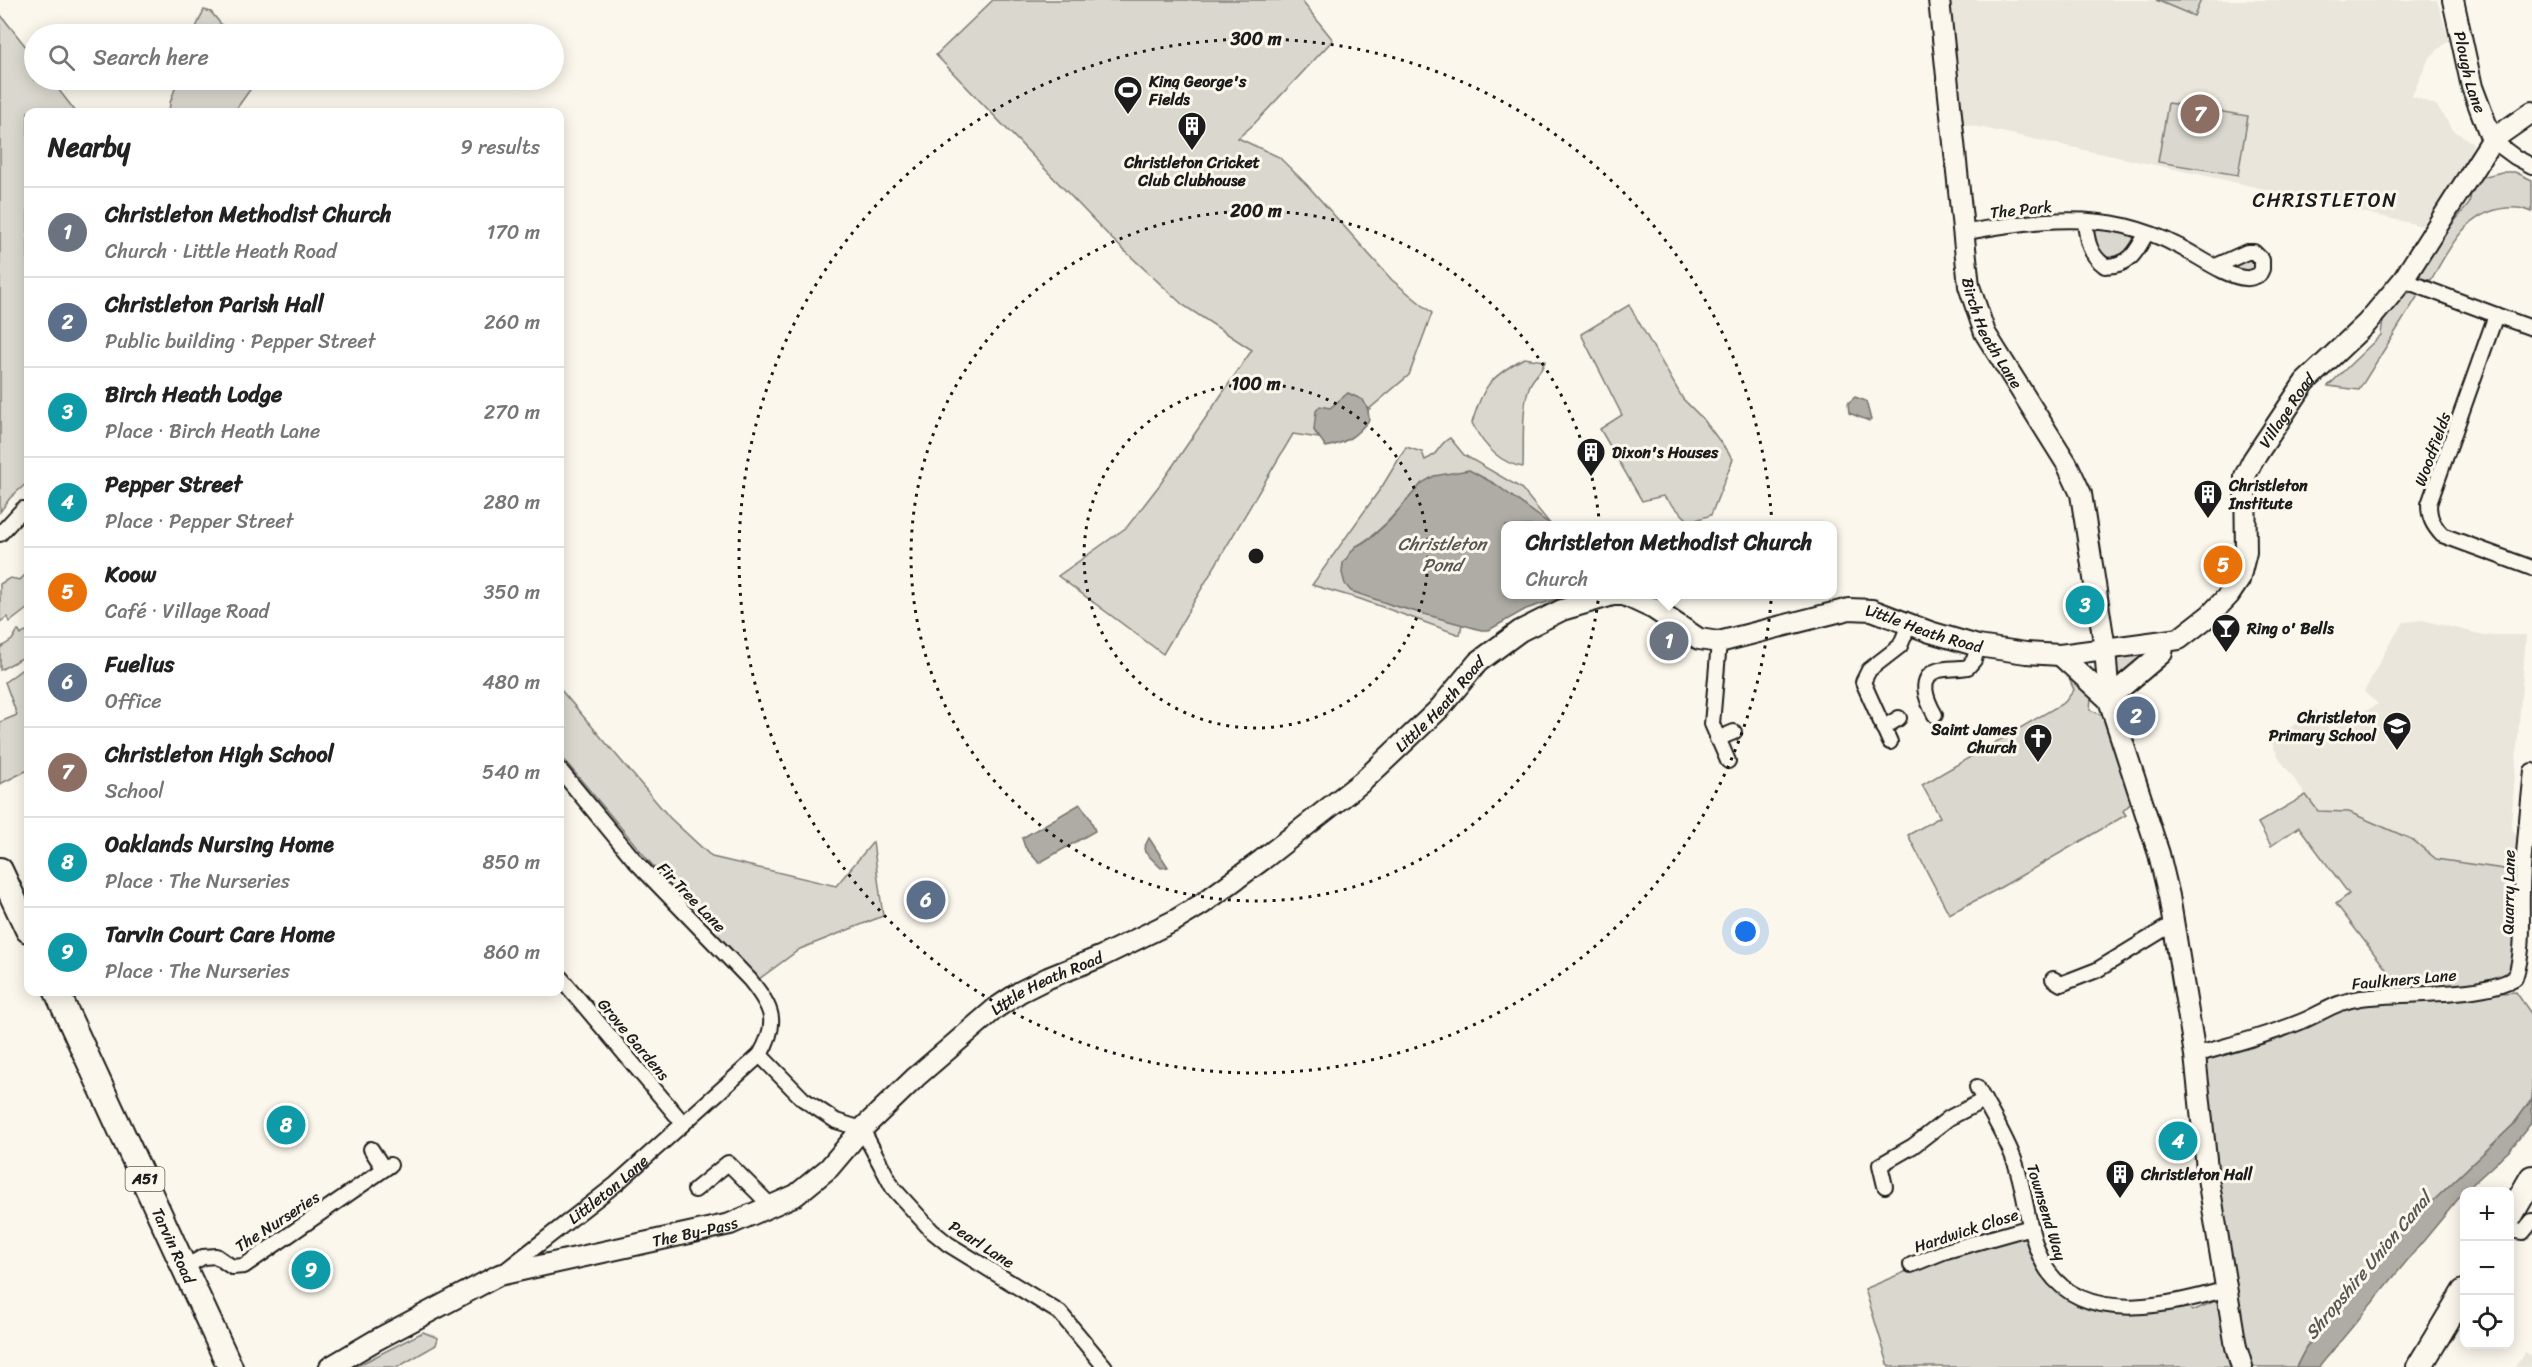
<!DOCTYPE html>
<meta charset="utf-8">
<style>
body{margin:0;font-family:Sriracha,sans-serif;background:#f6f6f6;color:#222}
.controls{position:absolute;right:18px;bottom:18px;display:grid;overflow:hidden;border-radius:12px;box-shadow:0 3px 15px #0003}
.controls button{width:54px;height:54px;display:grid;place-items:center;padding:0;border:0;border-bottom:2px solid #e0e0e0;background:#fff;color:#222;font:30px sans-serif}
.you{position:absolute;left:1746px;top:932px;width:21px;height:21px;margin:-15px;border:4px solid #fff;border-radius:50%;background:#1a73e8;box-shadow:0 0 0 9px #1a73e833}
.badge{display:grid;place-items:center;width:39px;height:39px;border-radius:50%;background:#7c3aed;color:#fff;font-size:20px;font-weight:700}
.pin{position:absolute;translate:-50% -50%;border:3px solid #fff;box-shadow:0 2px 6px #0006}
.popup{position:absolute;left:1501px;top:521px;width:336px;height:78px;box-sizing:border-box;display:grid;place-content:center;border-radius:12px;background:#fff;filter:drop-shadow(0 2px 4px #0005);font-size:20px;white-space:nowrap;color:#767676}
.popup b{font-size:22px;color:#222}
.popup::after{content:'';position:absolute;left:50%;top:100%;margin-left:-12px;border:12px solid transparent;border-top-color:#fff}
.list{margin:0;padding:0;list-style:none}
h2{display:flex;justify-content:space-between;align-items:center;height:78px;margin:0;padding:0 24px;font-size:26px}
h2 small{font-size:20px;font-weight:400;color:#767676}
.list li{display:grid;grid-template-columns:39px 1fr auto;gap:18px;align-items:center;box-sizing:border-box;height:90px;padding:0 24px;border-top:2px solid #e0e0e0}
.list b{display:block;font-size:22px;white-space:nowrap}
.list p{margin:0;font-size:20px;white-space:nowrap;color:#767676}
.list em{font-size:20px;font-style:normal;color:#767676}
.icon{flex:none;width:33px;height:33px;fill:none;stroke:currentColor;stroke-width:2;stroke-linecap:round;stroke-linejoin:round}
.map{position:relative;flex:none;width:2532px;height:1367px;overflow:hidden}
.search{position:absolute;background:#fff;box-shadow:0 3px 15px #0003;left:24px;top:24px;width:540px;height:66px;display:flex;align-items:center;gap:15px;box-sizing:border-box;padding:0 21px;border-radius:33px;color:#767676;font-size:22px}
.panel{position:absolute;background:#fff;box-shadow:0 3px 15px #0003;left:24px;top:108px;width:540px;height:888px;border-radius:12px}
.map>svg:first-child{display:block}
</style>
<div class="map">
<svg width="2532" height="1367" viewBox="0 0 2532 1367">
<rect width="100%" height="100%" fill="#fbf7ec"/>
<filter id="ink" filterUnits="userSpaceOnUse"><feTurbulence type="fractalNoise" baseFrequency=".0167" numOctaves="2"/><feDisplacementMap in="SourceGraphic" scale="12" xChannelSelector="R" yChannelSelector="G"/><feConvolveMatrix kernelMatrix="1 2 1 2 8 2 1 2 1" color-interpolation-filters="sRGB"/></filter>
<g filter="url(#ink)">
<!-- built -->
<g fill="#eae6dc">
<polygon points="1944,0 2437,0 2449,40 2429,58 2412,96 2436,105 2453,130 2473,143 2466,165 2427,227 2225,180 1959,123"/>
<polygon points="2422,620 2484,635 2526,635 2511,825 2520,846 2517,871 2436,859 2413,840 2349,812 2318,811 2281,761 2271,742 2315,709 2330,730 2378,704 2364,692 2388,646 2404,622"/>
<polygon points="2525,1352 2532,1357 2532,1367 2515,1367"/>
</g>
<!-- green -->
<g fill="#dad7ce" stroke="#7b7a75" stroke-width="1.5">
<polygon points="993,0 1301,0 1333,40 1254,124 1238,138 1279,157 1308,186 1392,280 1432,313 1409,375 1368,410 1363,400 1314,430 1319,438 1293,434 1163,654 1058,576 1127,527 1161,483 1252,350 1183,305 1112,239 936,55"/>
<polygon points="2156,0 2201,0 2194,16"/>
<polygon points="204,10 211,12 229,34 193,34"/>
<polygon points="0,14 34,57 34,80 51,80 76,112 28,112 28,482 10,498 0,512"/>
<polygon points="178,80 257,80 234,112 169,112 170,103"/>
<polygon points="2168,103 2248,116 2238,175 2158,162"/>
<path d="M2502,172H2515L2532,180V212C2522,207 2510,207 2500,209C2463,216 2448,251 2431,280L2422,279L2418,270L2439,240L2469,204L2472,189L2477,181L2482,177Z"/>
<path d="M2107,228C2149,237 2141,248 2108,264L2091,238L2095,231Z"/>
<polygon points="2248,258 2256,258 2255,272 2243,274 2230,269 2230,266"/>
<path d="M2412,292L2419,294L2359,390L2328,386L2381,335C2382,316 2392,296 2412,292Z"/>
<polygon points="1629,305 1683,399 1704,420 1733,459 1711,515 1690,522 1663,496 1642,501 1600,429 1622,415 1581,334"/>
<path d="M1524,358L1545,361C1542,372 1534,376 1530,385C1521,406 1524,444 1523,467C1499,463 1483,445 1472,423C1483,386 1489,378 1524,358Z"/>
<path d="M1450,438L1464,455L1521,488L1551,525L1519,502L1422,483C1401,507 1383,531 1355,547L1375,598L1392,605L1462,624L1460,635L1360,599L1312,585L1383,485L1406,447L1422,452L1425,460C1440,454 1438,444 1450,438Z"/>
<polygon points="28,572 28,608 10,622 7,617 0,622 0,584 10,578 20,580"/>
<polygon points="18,630 21,635 26,631 28,635 28,655 0,670 0,648 12,640"/>
<polygon points="2150,653 2115,682 2114,657"/>
<polygon points="28,665 28,770 0,784 0,722 17,715 5,682"/>
<polygon points="2067,674 2079,683 2091,698 2090,710 2107,717 2134,800 2123,811 2126,815 1996,890 1949,914 1908,835 1940,817 1922,785 2065,702 2074,690"/>
<polygon points="560,689 670,818 712,857 836,886 873,842 883,916 800,949 759,979 664,879 560,755"/>
<polygon points="2306,795 2318,811 2349,812 2413,840 2436,859 2517,871 2519,933 2512,967 2494,982 2422,988 2399,986 2336,904 2349,894 2299,827 2271,846 2258,823"/>
<polygon points="2516,992 2532,1015 2532,1099 2513,1125 2388,1244 2359,1283 2350,1288 2337,1308 2335,1314 2306,1348 2296,1367 2252,1367 2241,1336 2233,1287 2202,1065 2207,1060 2312,1025 2332,1012 2360,1003"/>
<path d="M2022,1236L2029,1239C2032,1249 2034,1261 2040,1270C2067,1315 2144,1318 2189,1307L2192,1311L2220,1299L2238,1367H1889L1865,1289L1947,1254Z"/>
<polygon points="423,1332 438,1338 436,1345 398,1367 355,1367"/>
</g>
<!-- water -->
<g fill="#afaca5" stroke="#74726e" stroke-width="1.5">
<path d="M1348,393L1363,400L1368,410L1369,420C1356,436 1346,443 1326,447L1314,430L1316,411L1320,406L1330,408Z"/>
<polygon points="1855,397 1866,401 1871,420 1869,421 1849,413 1848,403"/>
<polygon points="1469,470 1495,484 1551,525 1506,526 1506,594 1569,595 1526,609 1489,630 1481,630 1392,605 1351,591 1345,584 1342,573 1343,563 1355,547 1370,539 1389,521 1422,483 1434,476"/>
<polygon points="1080,804 1090,818 1095,831 1039,863 1025,847 1022,838"/>
<polygon points="1149,838 1168,867 1161,868 1145,852 1144,848"/>
<polygon points="2532,1099 2532,1122 2509,1151 2464,1192 2319,1367 2296,1367 2306,1348 2335,1314 2337,1308 2350,1288 2359,1283 2388,1244 2513,1125"/>
</g>
<g fill="none" stroke-linecap="round" stroke-linejoin="round">
<!-- street casing -->
<g stroke="#1c1c1c" stroke-width="18">
<g id="street">
<polyline points="2492,140 2515,157 2532,166"/>
<path d="M2085,222C2087,241 2089,254 2105,266C2129,266 2136,253 2146,234"/>
<path d="M1962,233C2015,223 2071,214 2125,226C2141,230 2161,237 2176,245C2196,254 2225,277 2246,278C2250,279 2255,276 2259,275L2262,269V260L2254,252H2247L2216,266"/>
<path d="M2403,280L2496,315L2429,504C2429,518 2433,525 2442,535L2532,568"/>
<polyline points="2496,315 2532,328"/>
<polyline points="0,534 23,509"/>
<polyline points="1719,642 1712,724 1728,761"/>
<path d="M1935,715C1927,701 1916,677 1939,670C1948,668 1959,669 1968,667L1974,660L1978,646"/>
<polyline points="1883,728 1899,718"/>
<polyline points="1717,739 1734,732"/>
<polyline points="1890,742 1863,682 1869,670 1900,646 1909,625"/>
<path d="M560,770L636,862L750,980C773,1009 779,1022 760,1055"/>
<polyline points="560,977 682,1122"/>
<polyline points="2053,979 2061,984 2097,970 2174,923"/>
<path d="M2195,1055C2232,1044 2270,1035 2305,1020C2325,1011 2338,1001 2361,998C2404,992 2480,998 2515,978C2525,948 2521,921 2522,891C2523,851 2528,811 2532,771"/>
<path d="M1977,1087C1990,1112 2007,1138 2016,1165C2027,1197 2028,1242 2048,1271C2087,1327 2174,1304 2227,1289"/>
<polyline points="371,1149 384,1169"/>
<polyline points="1885,1186 1880,1165 1913,1146 1949,1118 1984,1100"/>
<polyline points="695,1190 728,1163 771,1206"/>
<polyline points="2510,1230 2523,1232 2532,1221"/>
<polyline points="1911,1265 1946,1251 2031,1227"/>
<polyline points="185,1267 203,1257 216,1256 232,1267 244,1266 390,1165"/>
<path id="s1" d="M502,1273L616,1184L760,1055L803,1099L836,1121L862,1129L893,1188L932,1231L948,1244L1060,1313L1105,1367"/>
</g>
</g>
<!-- secondary casing -->
<g stroke="#1c1c1c" stroke-width="24">
<g id="secondary">
<path id="s2" d="M1939,0L1969,286L1985,333L2067,464L2081,494L2105,649L2109,698"/>
<path id="s3" d="M2453,0L2472,87L2492,140"/>
<polyline points="2060,655 2109,700 2159,854 2169,896 2195,1055 2208,1178 2236,1347 2242,1367"/>
<polyline points="2109,700 2109,698 2162,653 2164,642"/>
<path id="s4" d="M330,1367L376,1340L499,1275L730,1224L796,1195L829,1168L862,1129L916,1077L996,1008L1020,992L1048,978L1100,957L1174,921L1202,904L1262,860L1363,781L1439,709L1478,662L1520,631L1562,610L1613,595H1624L1654,609L1699,639L1719,642L1849,609L1872,610L1930,632L1978,646L2026,653L2060,655L2179,639L2210,615L2229,595L2239,580L2246,552L2245,476L2253,460L2305,382L2367,323L2403,280L2492,140L2532,112"/>
</g>
</g>
<!-- highway casing -->
<g stroke="#1c1c1c" stroke-width="28">
<g id="highway">
<polyline points="0,870 28,930"/>
<path id="s5" d="M57,992L230,1367"/>
<polyline points="2510,1216 2532,1178"/>
<polyline points="2419,1367 2464,1292"/>
</g>
</g>
<!-- street -->
<use href="#street" stroke="#fbf7ec" stroke-width="14"/>
<!-- secondary -->
<use href="#secondary" stroke="#fbf7ec" stroke-width="20"/>
<!-- highway -->
<use href="#highway" stroke="#fbf7ec" stroke-width="24"/>
</g>
</g>
<!-- distance rings -->
<g fill="none" stroke="#1c1c1c" stroke-width="3" stroke-dasharray="3 6">
<circle cx="1256" cy="556" r="172"/>
<circle cx="1256" cy="556" r="345"/>
<circle cx="1256" cy="556" r="517"/>
</g>
<!-- icons -->
<defs>
<g id="stadium-pin" transform="scale(1.5)"><path d="M0 17L-7.5 6A9.5 9.5 0 1 1 7.5 6Z" fill="#1c1c1c" stroke="#fbf7ec"/><path d="M0-5a6.5 5 0 1 0 0 10a6.5 5 0 1 0 0-10ZM-3.5-1.8h7v3.6h-7Z" fill="#fff"/></g>
<g id="building-pin" transform="scale(1.5)"><path d="M0 17L-7.5 6A9.5 9.5 0 1 1 7.5 6Z" fill="#1c1c1c" stroke="#fbf7ec"/><path d="M-4-6H4V6H1V3H-1V6H-4ZM-2.5-4.3h1.7v1.8h-1.7ZM.8-4.3h1.7v1.8H.8ZM-2.5-1h1.7V.8h-1.7ZM.8-1h1.7V.8H.8Z" fill="#fff"/></g>
<g id="bar-pin" transform="scale(1.5)"><path d="M0 17L-7.5 6A9.5 9.5 0 1 1 7.5 6Z" fill="#1c1c1c" stroke="#fbf7ec"/><path d="M-6-5H6L.8 .8V4.5H3.5V6h-7V4.5H-.8V.8Z" fill="#fff"/></g>
<g id="school-pin" transform="scale(1.5)"><path d="M0 17L-7.5 6A9.5 9.5 0 1 1 7.5 6Z" fill="#1c1c1c" stroke="#fbf7ec"/><path d="M0-5L7-2L0 1L-7-2ZM-4 1L0 2.5L4 1V4Q0 6-4 4Z" fill="#fff"/></g>
<g id="church-pin" transform="scale(1.5)"><path d="M0 17L-7.5 6A9.5 9.5 0 1 1 7.5 6Z" fill="#1c1c1c" stroke="#fbf7ec"/><path d="M-1.2-6h2.4v3.5h3.3v2.4h-3.3V6h-2.4V-.1h-3.3v-2.4h3.3Z" fill="#fff"/></g>
</defs>
<g fill-rule="evenodd">
<use href="#stadium-pin" x="1128" y="90"/>
<use href="#building-pin" x="1192" y="126"/>
<use href="#building-pin" x="1591" y="452"/>
<use href="#building-pin" x="2208" y="494"/>
<use href="#bar-pin" x="2226" y="628"/>
<use href="#school-pin" x="2397" y="726"/>
<use href="#church-pin" x="2038" y="738"/>
<use href="#building-pin" x="2120" y="1174"/>
</g>
<g text-anchor="middle" stroke-width="6" stroke-linejoin="round" paint-order="stroke">
<!-- shield labels -->
<rect fill="#fbf7ec" stroke="#5f5e5a" stroke-width="1.5" x="125.5" y="1167" width="39" height="24" rx="4.5"/>
<g font-size="15" font-weight="bold" fill="#1c1c1c">
<text x="145" y="1184">A51</text>
</g>
<!-- street labels -->
<g font-size="16" fill="#1c1c1c" stroke="#fbf7ec">
<text dy="6" stroke="none"><textPath href="#s3" startOffset="74">Plough Lane</textPath></text>
<text transform="translate(2021 209) rotate(-6)" y="6">The Park</text>
<text dy="6" stroke="none"><textPath href="#s2" startOffset="340">Birch Heath Lane</textPath></text>
<text dy="6" stroke="none"><textPath href="#s4" startOffset="2385">Village Road</textPath></text>
<text transform="translate(2432 449) rotate(-70)" y="6">Woodfields</text>
<text dy="6" stroke="none"><textPath href="#s4" startOffset="1858">Little Heath Road</textPath></text>
<text dy="6" stroke="none"><textPath href="#s4" startOffset="1318">Little Heath Road</textPath></text>
<text transform="translate(2508 892) rotate(-89)" y="6">Quarry Lane</text>
<text transform="translate(692 897) rotate(46)" y="6">Fir Tree Lane</text>
<text transform="translate(2404 979) rotate(-5)" y="6">Faulkners Lane</text>
<text dy="6" stroke="none"><textPath href="#s4" startOffset="832">Little Heath Road</textPath></text>
<text transform="translate(634 1039) rotate(50)" y="6">Grove Gardens</text>
<text dy="6" stroke="none"><textPath href="#s1" startOffset="135">Littleton Lane</textPath></text>
<text transform="translate(2047 1212) rotate(73)" y="6">Townsend Way</text>
<text transform="translate(277 1221) rotate(-33)" y="6">The Nurseries</text>
<text transform="translate(1966 1230) rotate(-18)" y="6">Hardwick Close</text>
<text dy="6" stroke="none"><textPath href="#s4" startOffset="393">The By-Pass</textPath></text>
<text dy="6" stroke="none"><textPath href="#s5" startOffset="279">Tarvin Road</textPath></text>
<text transform="translate(982 1244) rotate(33)" y="6">Pearl Lane</text>
</g>
<!-- poi labels -->
<g font-size="16" font-weight="bold" fill="#1c1c1c" stroke="#fbf7ec" text-anchor="start">
<text x="1149" y="87">King George's<tspan x="1149" dy="18">Fields</tspan></text>
<text x="1192" y="168" text-anchor="middle">Christleton Cricket<tspan x="1192" dy="18">Club Clubhouse</tspan></text>
<text x="1612" y="458">Dixon's Houses</text>
<text x="2229" y="491">Christleton<tspan x="2229" dy="18">Institute</tspan></text>
<text x="2247" y="634">Ring o' Bells</text>
<text x="2376" y="723" text-anchor="end">Christleton<tspan x="2376" dy="18">Primary School</tspan></text>
<text x="2017" y="735" text-anchor="end">Saint James<tspan x="2017" dy="18">Church</tspan></text>
<text x="2141" y="1180">Christleton Hall</text>
</g>
<!-- water labels -->
<g font-size="18" font-style="italic" fill="#575653" stroke="#fbf7ec">
<text x="1442" y="550">Christleton<tspan x="1442" dy="21">Pond</tspan></text>
<text transform="translate(2368 1266) rotate(-50)" y="6">Shropshire Union Canal</text>
</g>
<!-- quarter labels -->
<g font-size="20" letter-spacing="1.5" fill="#1c1c1c" stroke="#fbf7ec">
<text x="2325" y="207">CHRISTLETON</text>
</g>
</g>
<circle cx="1256" cy="556" r="9" fill="#1c1c1c" stroke="#fbf7ec" stroke-width="3"/>
<g font-size="18" text-anchor="middle" font-weight="bold" fill="#1c1c1c" stroke="#fbf7ec" stroke-width="6" stroke-linejoin="round" paint-order="stroke">
<text x="1256" y="45">300 m</text>
<text x="1256" y="217">200 m</text>
<text x="1256" y="390">100 m</text>
</g>
</svg>
<div class="controls">
<button>+</button>
<button>−</button>
<button><svg class="icon" aria-label="locate" viewBox="0 0 24 24"><circle cx="12" cy="12" r="6"/><path d="M12 2v4M12 18v4M2 12h4M18 12h4"/></svg></button>
</div>
<div class="you"></div>
<div class="pin badge" style="left:1669px;top:641px;background:#6b7280">1</div>
<div class="popup"><b>Christleton Methodist Church</b>Church</div>
<div class="pin badge" style="left:2136px;top:716px;background:#5c6f8a">2</div>
<div class="pin badge" style="left:2085px;top:605px;background:#0f9aa8">3</div>
<div class="pin badge" style="left:2178px;top:1141px;background:#0f9aa8">4</div>
<div class="pin badge" style="left:2223px;top:565px;background:#e8710a">5</div>
<div class="pin badge" style="left:926px;top:900px;background:#5c6f8a">6</div>
<div class="pin badge" style="left:2200px;top:114px;background:#8d6e63">7</div>
<div class="pin badge" style="left:286px;top:1125px;background:#0f9aa8">8</div>
<div class="pin badge" style="left:311px;top:1270px;background:#0f9aa8">9</div>
<div class="search"><svg class="icon" aria-label="search" viewBox="0 0 24 24"><circle cx="10" cy="10" r="6"/><path d="M15 15l6 6"/></svg>Search here</div>
<section class="panel">
<h2>Nearby<small>9 results</small></h2>
<ul class="list">
<li><span class="badge" style="background:#6b7280">1</span><div><b>Christleton Methodist Church</b><p>Church · Little Heath Road</p></div><em>170 m</em></li>
<li><span class="badge" style="background:#5c6f8a">2</span><div><b>Christleton Parish Hall</b><p>Public building · Pepper Street</p></div><em>260 m</em></li>
<li><span class="badge" style="background:#0f9aa8">3</span><div><b>Birch Heath Lodge</b><p>Place · Birch Heath Lane</p></div><em>270 m</em></li>
<li><span class="badge" style="background:#0f9aa8">4</span><div><b>Pepper Street</b><p>Place · Pepper Street</p></div><em>280 m</em></li>
<li><span class="badge" style="background:#e8710a">5</span><div><b>Koow</b><p>Café · Village Road</p></div><em>350 m</em></li>
<li><span class="badge" style="background:#5c6f8a">6</span><div><b>Fuelius</b><p>Office</p></div><em>480 m</em></li>
<li><span class="badge" style="background:#8d6e63">7</span><div><b>Christleton High School</b><p>School</p></div><em>540 m</em></li>
<li><span class="badge" style="background:#0f9aa8">8</span><div><b>Oaklands Nursing Home</b><p>Place · The Nurseries</p></div><em>850 m</em></li>
<li><span class="badge" style="background:#0f9aa8">9</span><div><b>Tarvin Court Care Home</b><p>Place · The Nurseries</p></div><em>860 m</em></li>
</ul>
</section>
</div>
